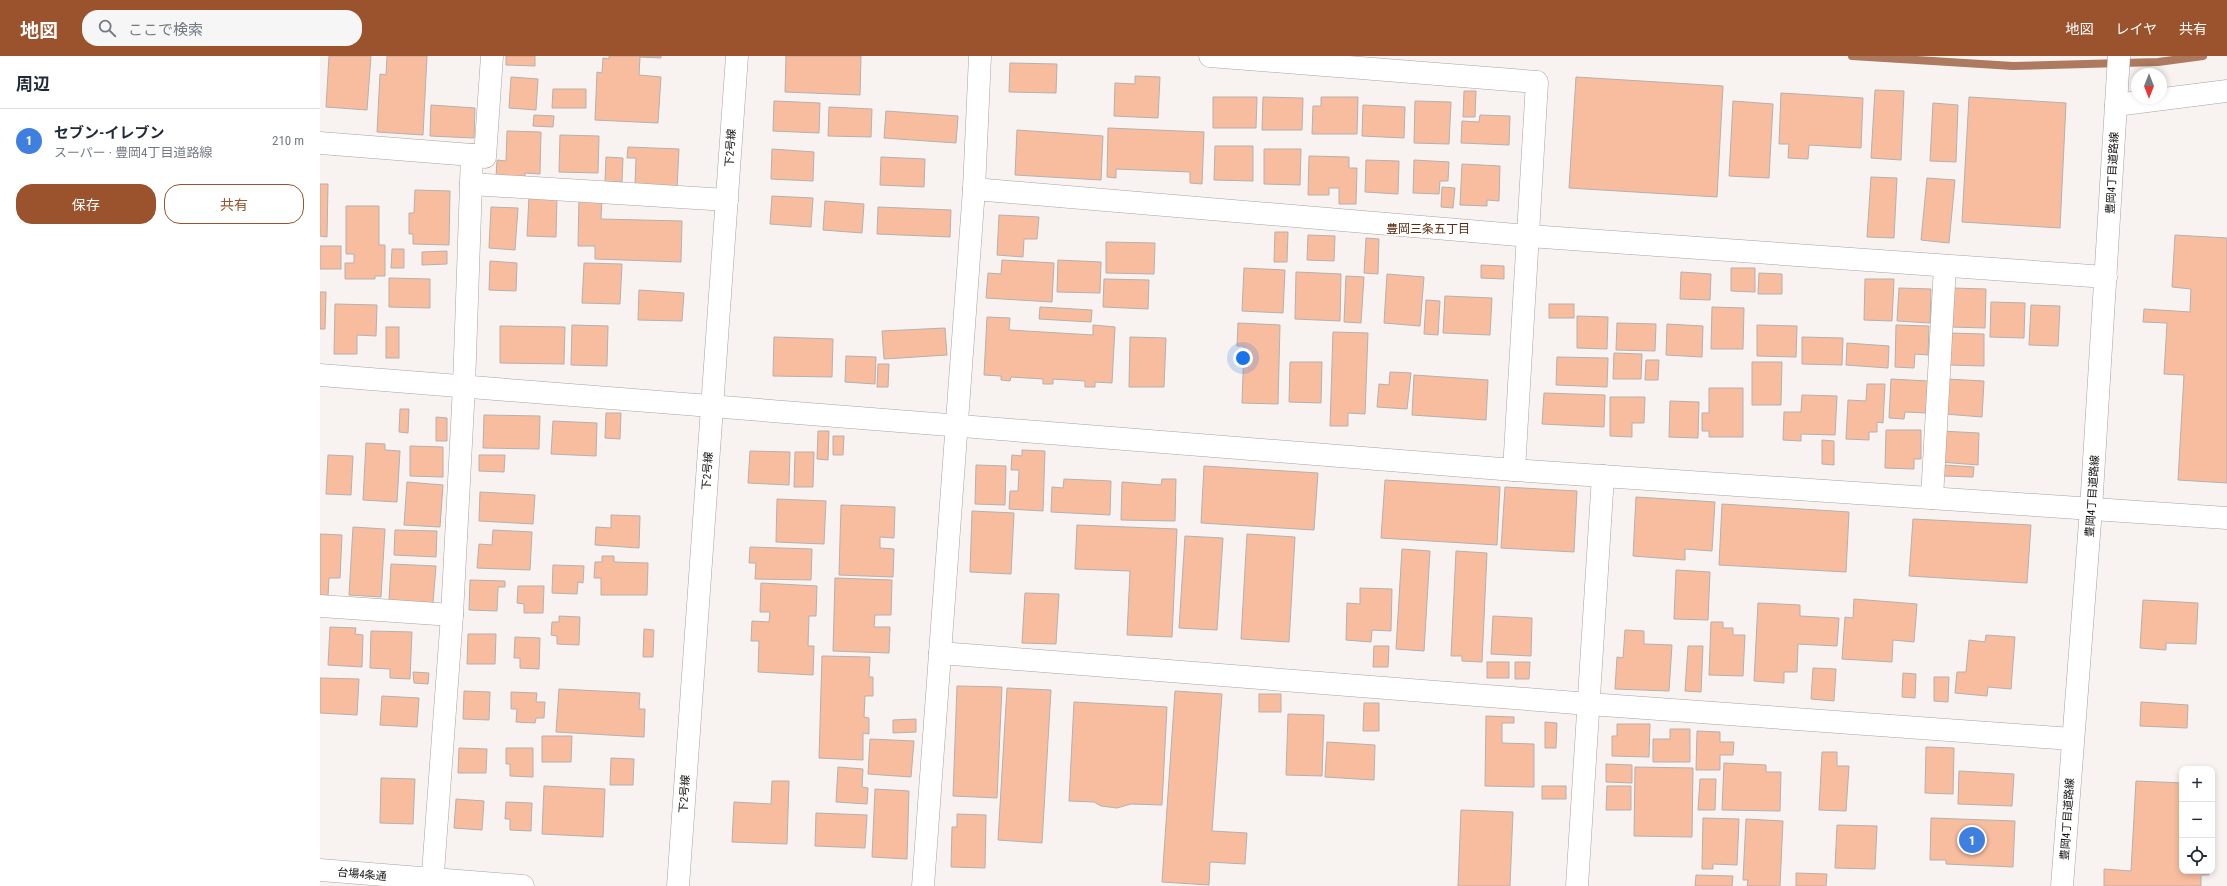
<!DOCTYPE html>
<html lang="ja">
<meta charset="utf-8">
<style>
body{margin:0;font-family:"Roboto Condensed","Noto Sans JP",sans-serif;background:#f6f6f7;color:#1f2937}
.controls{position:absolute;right:12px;bottom:12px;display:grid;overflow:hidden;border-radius:8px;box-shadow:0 2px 6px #0003}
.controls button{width:36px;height:36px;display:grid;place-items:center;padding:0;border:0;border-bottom:1px solid #e0e1e3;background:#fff;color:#1f2937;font:20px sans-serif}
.compass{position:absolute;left:1811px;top:12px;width:36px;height:36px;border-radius:50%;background:#fff;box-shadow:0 2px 6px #0003;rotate:180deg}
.you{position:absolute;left:923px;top:302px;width:14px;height:14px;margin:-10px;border:3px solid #fff;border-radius:50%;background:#1a73e8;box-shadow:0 0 0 6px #1a73e833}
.badge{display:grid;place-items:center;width:26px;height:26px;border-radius:50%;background:#9a532c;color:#fff;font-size:13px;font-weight:700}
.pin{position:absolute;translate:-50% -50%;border:2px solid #fff;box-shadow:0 1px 4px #0006}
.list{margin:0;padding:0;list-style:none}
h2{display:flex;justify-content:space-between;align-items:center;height:52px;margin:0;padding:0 16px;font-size:17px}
h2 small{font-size:13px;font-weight:400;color:#747a83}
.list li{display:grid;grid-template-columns:26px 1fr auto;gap:12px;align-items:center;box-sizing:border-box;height:64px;padding:0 16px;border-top:1px solid #e0e1e3}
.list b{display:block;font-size:15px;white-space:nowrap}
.list p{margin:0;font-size:13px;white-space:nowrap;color:#747a83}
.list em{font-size:13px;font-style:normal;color:#747a83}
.actions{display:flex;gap:8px;padding:12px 16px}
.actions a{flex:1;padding:9px 0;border:1px solid #9a532c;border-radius:16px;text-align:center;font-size:14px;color:#9a532c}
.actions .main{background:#9a532c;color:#fff}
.icon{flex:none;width:22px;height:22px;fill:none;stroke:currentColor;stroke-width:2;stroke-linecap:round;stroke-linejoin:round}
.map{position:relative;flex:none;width:1907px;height:830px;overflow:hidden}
header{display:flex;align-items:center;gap:24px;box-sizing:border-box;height:56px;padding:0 20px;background:#9a532c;color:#fff}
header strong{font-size:19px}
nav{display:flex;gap:22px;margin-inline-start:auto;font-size:14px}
.search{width:280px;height:36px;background:#f6f6f7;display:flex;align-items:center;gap:10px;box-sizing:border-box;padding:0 14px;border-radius:16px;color:#747a83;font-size:15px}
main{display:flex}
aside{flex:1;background:#fff}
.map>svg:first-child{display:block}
</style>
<header>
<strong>地図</strong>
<div class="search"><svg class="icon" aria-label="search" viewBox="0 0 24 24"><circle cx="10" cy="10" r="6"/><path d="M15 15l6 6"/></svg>ここで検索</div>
<nav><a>地図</a><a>レイヤ</a><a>共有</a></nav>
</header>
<main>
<aside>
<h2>周辺<small></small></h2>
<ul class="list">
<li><span class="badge" style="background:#3f7fe0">1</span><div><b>セブン-イレブン</b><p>スーパー · 豊岡4丁目道路線</p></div><em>210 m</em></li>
</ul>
<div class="actions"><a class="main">保存</a><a>共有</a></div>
</aside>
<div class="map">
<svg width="1907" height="830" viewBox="0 0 1907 830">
<rect width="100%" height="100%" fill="#f8f3f1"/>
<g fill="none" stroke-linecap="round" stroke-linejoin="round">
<!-- stream -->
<polyline stroke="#ad7a5f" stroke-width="8" points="1532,0 1693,10 1838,6 1883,0"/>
</g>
<!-- building -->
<g fill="#f8bd9f" stroke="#b5b0ae">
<polygon points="9,0 51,0 47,54 6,51"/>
<polygon points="67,0 107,0 103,79 57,76 60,18 66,19"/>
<polygon points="186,0 215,0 215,10 186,9"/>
<polygon points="289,0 341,0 341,2 320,1 319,19 341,21 338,67 275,64 277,16 282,17 283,2 289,3"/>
<polygon points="466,0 541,0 540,39 465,36"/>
<polygon points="690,7 737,8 736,37 689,36"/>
<polygon points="815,20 840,21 838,62 794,60 795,27 815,28"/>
<polygon points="191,21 218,23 216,54 189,52"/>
<polygon points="1256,21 1403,30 1397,141 1249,132"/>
<polygon points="233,33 266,33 266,52 232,52"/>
<polygon points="1555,34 1584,35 1581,104 1551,102"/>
<polygon points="1144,35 1156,35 1155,61 1143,61"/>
<polygon points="1461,37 1543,42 1541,92 1489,89 1488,103 1468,102 1469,88 1459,88"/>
<polygon points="893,41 937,41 936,72 893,72"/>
<polygon points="943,41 983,42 982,74 942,74"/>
<polygon points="1001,41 1038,41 1037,78 992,78 993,50 1001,50"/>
<polygon points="1649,41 1746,47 1740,172 1642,166"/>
<polygon points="454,45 500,47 499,77 453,75"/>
<polygon points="1095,45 1131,46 1129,88 1094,87"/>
<polygon points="1413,45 1453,48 1449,122 1409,120"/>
<polygon points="1613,47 1638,49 1636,106 1610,105"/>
<polygon points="111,49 155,52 154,82 110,80"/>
<polygon points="1043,49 1085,51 1084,82 1042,80"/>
<polygon points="509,51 552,53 551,81 508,80"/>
<polygon points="566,55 638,60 636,87 564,82"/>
<polygon points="214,59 234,60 233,71 213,70"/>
<polygon points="1160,59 1190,60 1189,89 1141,87 1142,65 1159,66"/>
<polygon points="788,72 884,76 882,128 870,127 870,116 796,113 796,122 787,121"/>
<polygon points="697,74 783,80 781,124 695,119"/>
<polygon points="187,75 221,76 220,118 205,117 205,122 176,121 177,104 186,105"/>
<polygon points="240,79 279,80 278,117 239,116"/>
<polygon points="895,90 933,90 933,125 894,124"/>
<polygon points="308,91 359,93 357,132 315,130 316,102 307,102"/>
<polygon points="452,93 494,96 493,125 451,123"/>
<polygon points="944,93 981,93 980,129 944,128"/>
<polygon points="989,100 1029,101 1029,112 1037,112 1036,148 1019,148 1019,132 1009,132 1009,139 988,139"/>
<polygon points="286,101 303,102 302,126 285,126"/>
<polygon points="561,101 605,103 604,131 560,129"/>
<polygon points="1046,104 1079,105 1078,138 1045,136"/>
<polygon points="1094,104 1129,106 1128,125 1120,125 1119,138 1093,137"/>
<polygon points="1142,108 1180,110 1179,145 1167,144 1167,150 1140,149"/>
<polygon points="1551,121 1577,122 1574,182 1547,181"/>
<polygon points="1607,122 1635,124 1629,187 1601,184"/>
<polygon points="0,128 8,128 7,181 0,180"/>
<polygon points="1122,131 1135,132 1133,152 1121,151"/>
<polygon points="95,134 130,135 129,189 93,188 93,178 89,178 89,157 94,157"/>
<polygon points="209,140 237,140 236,181 207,180"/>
<polygon points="452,140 493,142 491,171 450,168"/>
<polygon points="259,141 282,142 281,163 362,165 361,206 275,203 275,190 258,190"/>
<polygon points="505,145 544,148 542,177 503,174"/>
<polygon points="26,150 59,150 59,189 65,189 65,220 55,220 55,223 25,223 25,207 34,207 34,198 26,198"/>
<polygon points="171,151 198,152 195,194 169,192"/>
<polygon points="558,151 631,154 630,181 557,178"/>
<polygon points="679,159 719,161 717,183 704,183 703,201 677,199"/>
<polygon points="955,176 968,176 967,206 954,206"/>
<polygon points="988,179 1015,180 1014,205 987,204"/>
<polygon points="1855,179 1907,182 1907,427 1858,424 1864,319 1844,318 1847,267 1823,266 1824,253 1870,256 1871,233 1852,231"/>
<polygon points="1046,182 1059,183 1058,218 1044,217"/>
<polygon points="786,186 835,187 834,218 786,217"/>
<rect x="0" y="190" width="21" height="23"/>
<polygon points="72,193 84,193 84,212 71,212"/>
<polygon points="127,195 127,208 102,209 102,196"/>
<polygon points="682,204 734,207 732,246 666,242 668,217 681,218"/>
<polygon points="738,204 781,206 780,237 737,236"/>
<polygon points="170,205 197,207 196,235 169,234"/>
<polygon points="264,207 302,208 300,248 262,247"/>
<polygon points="1161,209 1184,210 1184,223 1161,222"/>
<polygon points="924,212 965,214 963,257 922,255"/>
<polygon points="1411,212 1435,212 1435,236 1411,235"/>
<polygon points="976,216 1021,218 1020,265 975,263"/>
<polygon points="1361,216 1391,218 1390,244 1360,243"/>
<polygon points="1439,217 1462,218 1462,238 1438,238"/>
<polygon points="1067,218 1104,221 1100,270 1064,267"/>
<polygon points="1026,220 1044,221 1041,267 1024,266"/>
<polygon points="69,222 110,223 110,252 69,251"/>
<polygon points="784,223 829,224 828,253 783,251"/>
<polygon points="1545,223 1574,223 1572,265 1544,264"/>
<polygon points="1579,232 1611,233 1610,267 1577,265"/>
<polygon points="1632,232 1666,233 1665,272 1631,271"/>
<polygon points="319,234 364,237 362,265 318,264"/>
<polygon points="0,236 6,236 5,273 0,273"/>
<polygon points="1125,240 1172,242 1170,279 1123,277"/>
<polygon points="1106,244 1120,245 1118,279 1104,278"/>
<polygon points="1671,246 1705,247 1704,282 1670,281"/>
<polygon points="15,248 57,249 56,280 37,279 37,298 14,298"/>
<rect x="1229" y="248" width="25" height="14"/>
<polygon points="1711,249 1740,250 1738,290 1709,289"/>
<polygon points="720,251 772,254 771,266 719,263"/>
<polygon points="1392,251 1424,252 1423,293 1391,293"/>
<polygon points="1257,260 1288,261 1287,293 1257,292"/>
<polygon points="667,261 690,262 689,274 773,279 773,269 795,271 792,327 775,326 775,331 765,331 765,325 733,323 733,328 723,328 723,323 691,321 690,325 681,324 681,320 664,319"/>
<polygon points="918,267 960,269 958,348 922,347 924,290 917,290"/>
<polygon points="1297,267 1336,268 1335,295 1296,294"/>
<polygon points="1347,268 1383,270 1382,301 1346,299"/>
<polygon points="252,269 288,270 287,310 251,309"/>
<polygon points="1437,269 1477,270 1476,301 1437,300"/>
<polygon points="1576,269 1609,270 1608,299 1595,298 1594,312 1575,311"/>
<polygon points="180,270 245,271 244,308 180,307"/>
<rect x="66" y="271" width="13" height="31"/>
<polygon points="625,272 627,299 564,303 562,275"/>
<polygon points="1013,276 1048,277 1045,358 1028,357 1028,370 1010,370"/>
<polygon points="1630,277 1664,278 1664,310 1629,309"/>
<polygon points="454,281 513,283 512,321 453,320"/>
<polygon points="810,281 846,282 844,331 809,331"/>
<polygon points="1482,281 1523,282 1522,309 1482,308"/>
<polygon points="1527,287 1569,290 1568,312 1526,309"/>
<polygon points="1294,297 1322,298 1321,323 1293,323"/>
<polygon points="526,300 556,301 555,328 525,326"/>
<polygon points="1237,301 1288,302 1287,331 1236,329"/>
<polygon points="1326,304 1339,304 1338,324 1325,324"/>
<polygon points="970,306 1002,306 1001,347 969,346"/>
<polygon points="1432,306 1462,306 1461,349 1432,349"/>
<polygon points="558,308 569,308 568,331 557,331"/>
<polygon points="1070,316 1091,317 1087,353 1057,351 1059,328 1069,329"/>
<polygon points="1094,319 1168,324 1166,364 1092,359"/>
<polygon points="1571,323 1608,325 1606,357 1585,356 1584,363 1569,362"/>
<polygon points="1627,323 1664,325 1662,361 1625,358"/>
<polygon points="1547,328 1565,328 1563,367 1557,366 1557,376 1549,376 1549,384 1526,383 1528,344 1546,345"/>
<polygon points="1389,332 1423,332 1423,381 1389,381 1389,375 1382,375 1382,357 1389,357"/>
<polygon points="1224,337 1285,339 1284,371 1222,368"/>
<polygon points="1482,339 1517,340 1515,379 1481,378 1481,385 1463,384 1464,356 1481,356"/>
<polygon points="1290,341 1325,341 1324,367 1312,367 1312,381 1290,380"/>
<polygon points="1350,345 1379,346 1378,382 1349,381"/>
<polygon points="80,353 89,353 88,377 79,376"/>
<polygon points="286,357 301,357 300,383 285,382"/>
<polygon points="164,359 220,360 219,393 163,392"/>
<polygon points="116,361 127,362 127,385 116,385"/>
<polygon points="233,365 277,367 276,400 231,398"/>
<polygon points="1566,374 1601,374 1601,403 1594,403 1594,413 1565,412"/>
<polygon points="498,375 509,375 508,404 497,403"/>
<polygon points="1621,375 1659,377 1658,409 1620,406"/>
<polygon points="513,380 524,380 523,399 513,399"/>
<polygon points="1502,384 1514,385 1514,409 1502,408"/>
<polygon points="46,387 65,388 65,394 80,395 77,446 43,444"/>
<polygon points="90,390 123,391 123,421 90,420"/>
<polygon points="702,394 725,395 723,455 689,453 690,435 698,435 699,414 691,414 692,399 702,400"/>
<polygon points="430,395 470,396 469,429 428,427"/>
<polygon points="475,396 494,396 493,431 474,431"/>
<polygon points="8,399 33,400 31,439 6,438"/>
<polygon points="159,399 185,399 184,416 159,415"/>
<polygon points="656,409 686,410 685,449 655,448"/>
<polygon points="1625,409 1654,411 1653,421 1624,420"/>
<polygon points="884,410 998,417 994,474 881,467"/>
<polygon points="744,423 791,425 790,459 731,456 732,431 743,432"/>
<polygon points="842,423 856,423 855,465 801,464 802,426 841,429"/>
<polygon points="1065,424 1180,431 1177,489 1061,482"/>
<polygon points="87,426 123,429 120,471 84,469"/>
<polygon points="1185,431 1257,435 1254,496 1181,492"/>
<polygon points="160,436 215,439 213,468 159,465"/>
<polygon points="1316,441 1395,446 1392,495 1365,493 1365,504 1313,500"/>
<polygon points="457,443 506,445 504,488 456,486"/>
<polygon points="1402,448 1529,456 1526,516 1399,509"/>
<polygon points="521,449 575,451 574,482 560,481 560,492 574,493 573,521 519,519"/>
<polygon points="652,455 694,457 691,518 650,516"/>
<polygon points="291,459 320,460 319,492 275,489 276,471 291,472"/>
<polygon points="1593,463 1711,469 1707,527 1589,520"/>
<polygon points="757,469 857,473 852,581 807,579 810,515 755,513"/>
<polygon points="33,471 65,473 61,541 29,539"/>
<polygon points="75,474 117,475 116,501 74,499"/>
<polygon points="173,474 212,476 210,514 157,512 159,488 172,489"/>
<polygon points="0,478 22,479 20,522 9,522 8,540 0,540"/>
<polygon points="927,478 975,481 969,586 921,583"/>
<polygon points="865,480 903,482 897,574 859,572"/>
<polygon points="430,491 492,493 491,524 435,523 436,507 429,507"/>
<polygon points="1082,493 1110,495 1104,595 1076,593"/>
<polygon points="1136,495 1167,497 1162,606 1142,605 1142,600 1131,600"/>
<polygon points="282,500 294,500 294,506 328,507 327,539 281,539 281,522 274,522 275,506 282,506"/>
<polygon points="71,508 116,510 113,547 69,545"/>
<polygon points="233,509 264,510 263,527 258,526 257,538 232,537"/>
<polygon points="1356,514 1390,516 1388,564 1354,563"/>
<polygon points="515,522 572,524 571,559 555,559 554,571 570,571 569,597 513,595"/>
<polygon points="150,524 185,525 185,531 178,531 177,555 149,554"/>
<polygon points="441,527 497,530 496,560 489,560 488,590 494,590 493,619 438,616 439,585 431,585 432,565 449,566 450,556 440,556"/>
<polygon points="198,530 224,530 223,557 204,557 204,548 197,547"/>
<polygon points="1040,532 1072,533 1071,575 1052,574 1051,586 1026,584 1027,547 1040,548"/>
<polygon points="705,537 739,538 736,588 702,587"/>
<polygon points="1534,543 1597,548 1594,586 1573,584 1572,606 1522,603 1525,561 1533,562"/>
<polygon points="1823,544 1878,547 1876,588 1846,587 1846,594 1820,592"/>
<polygon points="1438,547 1480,549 1480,560 1519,562 1517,590 1478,588 1477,616 1464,616 1464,627 1434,625"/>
<polygon points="239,560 260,561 259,589 237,588 237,580 231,579 232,566 239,566"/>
<polygon points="1173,560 1212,562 1211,600 1171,598"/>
<polygon points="1391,566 1403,566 1403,572 1413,572 1413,579 1425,579 1423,620 1389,619"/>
<polygon points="10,571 36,572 35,578 43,579 42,611 8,609"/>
<polygon points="324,573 334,574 333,601 323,601"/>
<polygon points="1305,574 1324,575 1324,588 1352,589 1349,635 1295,633 1297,601 1303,602"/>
<polygon points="51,575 92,576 90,623 70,622 70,613 50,612"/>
<polygon points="148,578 176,578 175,608 147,608"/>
<polygon points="1666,579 1695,581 1691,633 1668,631 1667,640 1635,637 1637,616 1646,616 1649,584 1665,586"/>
<polygon points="195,581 220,582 219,613 200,612 200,602 194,602"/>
<polygon points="1054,590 1069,590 1068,611 1053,611"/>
<polygon points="1368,590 1383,590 1381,636 1365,635"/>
<polygon points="502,600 550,601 549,621 553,621 553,640 545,640 544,661 549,662 549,678 543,677 543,704 499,702"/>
<rect x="1167" y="606" width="22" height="16"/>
<polygon points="1195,606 1210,606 1209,623 1195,623"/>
<polygon points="1493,612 1516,613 1514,645 1491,643"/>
<polygon points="93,616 109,617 108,628 94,627"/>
<polygon points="1583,617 1596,618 1595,642 1582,641"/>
<polygon points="1614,621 1629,621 1628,646 1614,645"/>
<polygon points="0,622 39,623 37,659 0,657"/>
<polygon points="637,630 682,631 677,742 633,740"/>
<polygon points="687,632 731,634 722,787 678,784"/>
<polygon points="239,633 320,637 319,653 325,653 324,681 236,676"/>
<polygon points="144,635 170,636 169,664 143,663"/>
<polygon points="855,635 902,638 892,775 927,777 925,808 890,806 889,829 842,826"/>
<polygon points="191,636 217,637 216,646 225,646 224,662 216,662 215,667 196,666 197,653 191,653"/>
<rect x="939" y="638" width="22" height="18"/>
<polygon points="62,640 99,642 97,671 60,669"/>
<polygon points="754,646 847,651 842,749 811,748 797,752 781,750 774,746 749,745"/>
<polygon points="1821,646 1868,649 1867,672 1820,670"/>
<polygon points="1044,647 1059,647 1059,675 1043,675"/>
<polygon points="968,658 1004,659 1002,720 966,719"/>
<polygon points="1166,660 1194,661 1194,667 1182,667 1182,687 1214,688 1214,731 1165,730"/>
<polygon points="596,663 596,676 573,677 573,664"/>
<polygon points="1225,666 1237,667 1236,692 1225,692"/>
<polygon points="1297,668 1330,668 1329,701 1292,700 1292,680 1297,680"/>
<polygon points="1350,673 1370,673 1370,706 1333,706 1333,683 1350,683"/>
<polygon points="1377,675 1400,676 1400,686 1414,686 1413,699 1400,699 1400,714 1376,714"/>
<polygon points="222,680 252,680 251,706 222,706"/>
<polygon points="550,683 594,685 591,721 548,718"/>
<polygon points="1007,686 1055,689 1054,724 1005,721"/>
<polygon points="1606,691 1634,692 1633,738 1605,737"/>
<polygon points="139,692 167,693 166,717 138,717"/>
<polygon points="186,692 213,692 213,721 190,720 190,708 186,708"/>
<polygon points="1502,696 1517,696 1517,710 1529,710 1526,755 1499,754"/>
<polygon points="291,702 314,703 313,729 290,729"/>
<polygon points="1404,707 1446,709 1446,716 1461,716 1460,755 1402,754"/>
<polygon points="1286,708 1312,709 1312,727 1286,726"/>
<polygon points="518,711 543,713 542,731 548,732 547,748 516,746"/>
<polygon points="1315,711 1373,712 1372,781 1314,780"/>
<polygon points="1639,715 1694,718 1692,750 1638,748"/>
<polygon points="61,722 95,723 93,768 60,767"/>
<polygon points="1380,723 1396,723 1395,754 1378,754"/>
<polygon points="452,725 469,725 467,788 412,786 414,746 451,748"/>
<polygon points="1816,725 1862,727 1862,815 1889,815 1889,819 1881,819 1881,830 1784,830 1784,813 1811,815"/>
<polygon points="224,730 285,733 283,781 222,778"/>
<rect x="1222" y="730" width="24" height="13"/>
<polygon points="1287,730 1311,730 1311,754 1286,754"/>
<polygon points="555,733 589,735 587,803 552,801"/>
<polygon points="136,743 164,745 162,774 134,772"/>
<polygon points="186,746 212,747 211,775 190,774 190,763 185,763"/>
<polygon points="1141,754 1193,756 1190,830 1138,830"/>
<polygon points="496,757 547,759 545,792 495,790"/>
<polygon points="637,758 666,759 665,812 631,811 632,771 637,771"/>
<polygon points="1383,762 1419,763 1417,809 1393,808 1393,813 1382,813"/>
<polygon points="1611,762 1695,765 1693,811 1626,808 1626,804 1610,804"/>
<polygon points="1426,763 1463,765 1460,830 1427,830 1428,824 1423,824"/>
<polygon points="1517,769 1557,770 1555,813 1515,812"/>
<polygon points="1476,817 1507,818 1506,830 1476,830"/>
<polygon points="1376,819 1413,820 1412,830 1375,830"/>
</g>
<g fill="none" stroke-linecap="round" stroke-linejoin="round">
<!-- minor casing -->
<g stroke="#a8a3a1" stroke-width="23">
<g id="minor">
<polyline points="890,0 1217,26 1194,414"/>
<polyline points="1796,49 1907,35"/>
<polyline points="0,87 152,99"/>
<polyline points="151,128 407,144"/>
<polyline points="654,133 1209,180 1786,221"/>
<polyline points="0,319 1194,414 1907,462"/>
<polyline points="1612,442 1625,210"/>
<polyline points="0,550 132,559"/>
<polyline points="620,597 1269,648 1752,683"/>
<polyline points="0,814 203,830"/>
<polyline points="112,830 132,559 144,330 152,99 165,101 172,0"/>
<polyline points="358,830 417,0"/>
<polyline points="603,830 654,133 660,0"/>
<polyline points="1257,830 1283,420"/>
<polyline points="1742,830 1771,453 1799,0"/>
</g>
</g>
<!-- minor -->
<use href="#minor" stroke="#fff" stroke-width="22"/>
</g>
<g text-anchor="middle" stroke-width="3" stroke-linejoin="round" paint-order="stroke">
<!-- street labels -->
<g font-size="11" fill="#131110" stroke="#fff">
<text transform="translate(410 92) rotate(-86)" y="4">下2号線</text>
<text transform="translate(1792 117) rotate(-87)" y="4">豊岡4丁目道路線</text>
<text transform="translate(387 415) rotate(-86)" y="4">下2号線</text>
<text transform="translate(1772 440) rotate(-86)" y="4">豊岡4丁目道路線</text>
<text transform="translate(364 738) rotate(-86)" y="4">下2号線</text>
<text transform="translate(1747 763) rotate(-86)" y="4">豊岡4丁目道路線</text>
<text transform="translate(42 818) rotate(5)" y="4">台場4条通</text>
</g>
<!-- neighbourhood labels -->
<g font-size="12" fill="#592a0e" stroke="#fff">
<text x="1108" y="177">豊岡三条五丁目</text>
</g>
</g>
</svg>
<div class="controls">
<button>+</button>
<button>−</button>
<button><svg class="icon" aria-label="locate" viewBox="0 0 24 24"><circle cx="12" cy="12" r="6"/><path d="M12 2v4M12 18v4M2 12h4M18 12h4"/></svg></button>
</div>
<svg class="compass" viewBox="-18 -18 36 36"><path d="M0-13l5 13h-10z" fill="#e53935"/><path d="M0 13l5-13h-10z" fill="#747a83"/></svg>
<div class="you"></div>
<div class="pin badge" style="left:1652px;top:784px;background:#3f7fe0">1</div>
</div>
</main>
